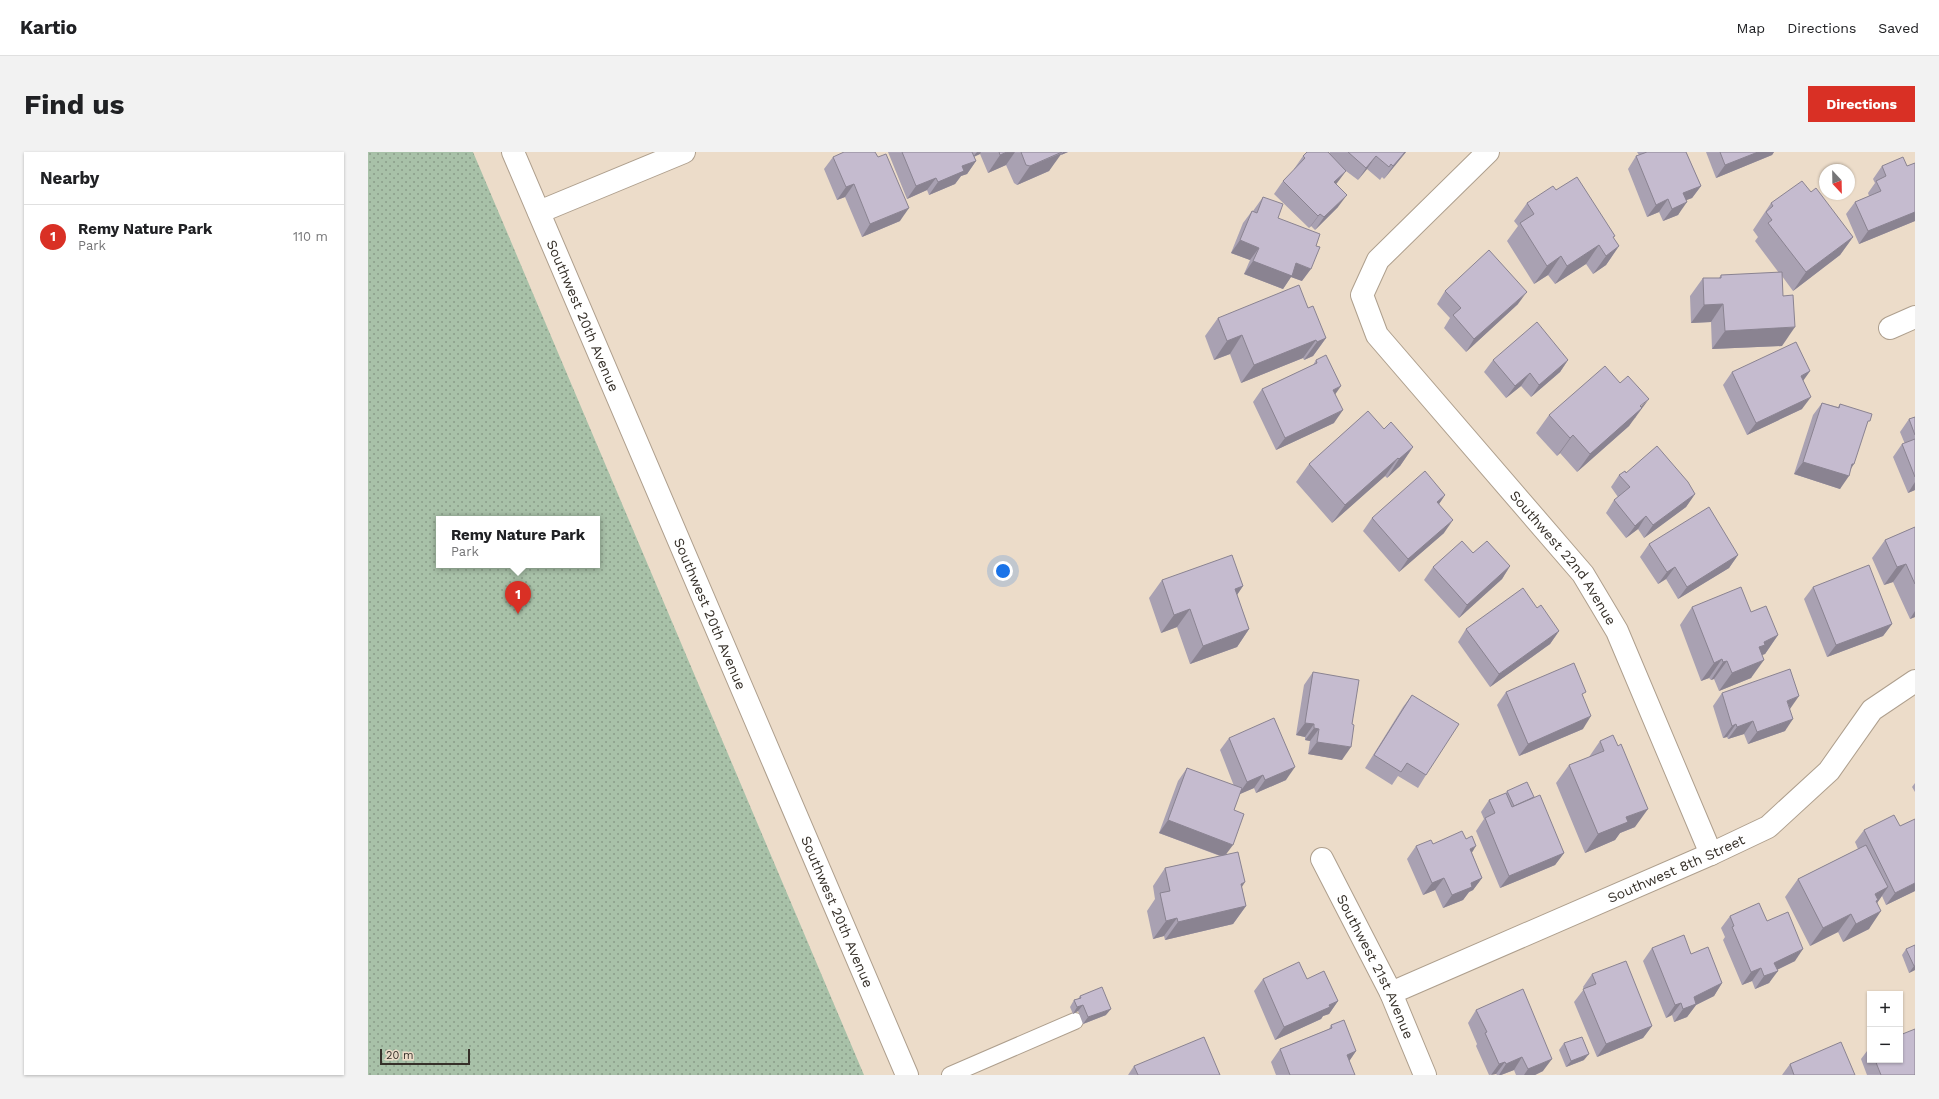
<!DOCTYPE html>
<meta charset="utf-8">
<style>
body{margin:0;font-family:"Work Sans",sans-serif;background:#f2f2f2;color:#202124}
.controls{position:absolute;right:12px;bottom:12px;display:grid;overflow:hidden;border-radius:0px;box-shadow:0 1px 3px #0004}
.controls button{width:36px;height:36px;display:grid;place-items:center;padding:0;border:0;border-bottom:1px solid #e0e0e0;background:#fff;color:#202124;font:20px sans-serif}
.compass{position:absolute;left:1451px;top:12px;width:36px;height:36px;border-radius:50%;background:#fff;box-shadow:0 1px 3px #0004;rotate:158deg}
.scale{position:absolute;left:12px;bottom:10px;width:90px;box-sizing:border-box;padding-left:4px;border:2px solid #363029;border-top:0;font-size:11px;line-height:14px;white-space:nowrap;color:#363029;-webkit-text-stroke:3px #ecdcc9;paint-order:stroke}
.you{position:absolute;left:635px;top:419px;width:14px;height:14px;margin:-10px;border:3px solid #fff;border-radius:50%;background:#1a73e8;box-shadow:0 0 0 6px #1a73e833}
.badge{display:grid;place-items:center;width:26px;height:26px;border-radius:50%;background:#d93025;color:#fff;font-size:13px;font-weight:700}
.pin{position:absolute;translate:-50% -33px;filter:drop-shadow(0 1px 2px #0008)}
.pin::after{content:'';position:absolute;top:21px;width:14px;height:12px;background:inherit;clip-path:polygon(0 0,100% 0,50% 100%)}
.popup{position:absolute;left:68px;top:364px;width:164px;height:52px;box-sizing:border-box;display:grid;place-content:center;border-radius:0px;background:#fff;filter:drop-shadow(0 1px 3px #0005);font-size:13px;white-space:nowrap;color:#757577}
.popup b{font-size:15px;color:#202124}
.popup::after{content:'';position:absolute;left:50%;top:100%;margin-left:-8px;border:8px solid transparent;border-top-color:#fff}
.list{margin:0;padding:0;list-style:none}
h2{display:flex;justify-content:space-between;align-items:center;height:52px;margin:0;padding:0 16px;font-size:17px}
h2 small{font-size:13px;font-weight:400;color:#757577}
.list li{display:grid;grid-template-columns:26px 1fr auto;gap:12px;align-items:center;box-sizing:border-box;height:64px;padding:0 16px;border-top:1px solid #e0e0e0}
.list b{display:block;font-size:15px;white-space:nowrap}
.list p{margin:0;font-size:13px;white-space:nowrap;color:#757577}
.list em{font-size:13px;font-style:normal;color:#757577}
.map{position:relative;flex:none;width:1547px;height:923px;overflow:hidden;border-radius:0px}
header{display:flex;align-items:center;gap:24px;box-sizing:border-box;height:56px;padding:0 20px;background:#fff;border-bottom:1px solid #e0e0e0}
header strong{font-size:19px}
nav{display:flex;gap:22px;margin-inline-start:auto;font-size:14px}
.intro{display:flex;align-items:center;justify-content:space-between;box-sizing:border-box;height:96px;padding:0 24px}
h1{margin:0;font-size:28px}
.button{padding:10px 18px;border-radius:0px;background:#d93025;color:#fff;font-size:14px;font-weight:700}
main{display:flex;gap:24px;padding:0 24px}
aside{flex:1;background:#fff;border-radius:0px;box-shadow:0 1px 3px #0004}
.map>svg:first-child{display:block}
</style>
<header>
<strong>Kartio</strong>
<nav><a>Map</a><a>Directions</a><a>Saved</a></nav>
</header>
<div class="intro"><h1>Find us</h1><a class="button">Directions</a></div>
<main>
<aside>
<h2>Nearby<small></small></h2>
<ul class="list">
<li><span class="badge">1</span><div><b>Remy Nature Park</b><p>Park</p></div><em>110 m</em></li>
</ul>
</aside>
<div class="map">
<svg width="1547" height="923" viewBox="0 0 1547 923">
<defs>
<pattern id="park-dots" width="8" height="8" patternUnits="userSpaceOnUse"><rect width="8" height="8" fill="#a8c1a8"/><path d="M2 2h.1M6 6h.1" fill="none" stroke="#8a9d89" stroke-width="1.8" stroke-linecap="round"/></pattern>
</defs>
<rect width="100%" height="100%" fill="#ecdcc9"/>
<!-- park -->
<path fill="url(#park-dots)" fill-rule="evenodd" d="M0,0H105L496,923H0ZM71,367H229V413H71Z"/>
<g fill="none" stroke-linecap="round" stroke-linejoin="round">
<!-- service casing -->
<g stroke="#ae9f8d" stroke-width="18">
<polyline id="service" points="582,923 707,869"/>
</g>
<!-- minor casing -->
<g stroke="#ae9f8d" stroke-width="24">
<g id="minor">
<path id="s1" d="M1120,0L1010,108L994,143L1009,183L1215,422L1249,479L1343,702"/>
<polyline points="171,60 316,0"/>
<polyline points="1522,176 1547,165"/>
<path id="s2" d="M954,707L1023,841L1057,923"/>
<path id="s3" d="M1023,841L1343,702L1400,675L1461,619L1504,558L1547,529"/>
</g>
</g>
<!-- tertiary casing -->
<g stroke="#ae9f8d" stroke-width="24">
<g id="tertiary">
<path id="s4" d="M145,0L539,923"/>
</g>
</g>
<!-- service -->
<use href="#service" stroke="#fff" stroke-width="16"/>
<!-- minor -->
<use href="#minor" stroke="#fff" stroke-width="22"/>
<!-- tertiary -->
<use href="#tertiary" stroke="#fff" stroke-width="22"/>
</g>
<!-- wall -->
<g fill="#a9a1b2">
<polygon points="520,0 700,0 693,3 692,2 681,19 649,33 646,31 638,13 620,21 612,2 606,5 608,9 599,22 593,24 587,32 561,43 559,38 539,47"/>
<polygon points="962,0 1038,0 1016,27 1014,25 1012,28 999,17 990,28 978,19 968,32 970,55 947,78 943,74 941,76 906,42 915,29 927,17 926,17 935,4 961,1"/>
<polygon points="1269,0 1318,0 1333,34 1324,46 1318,48 1310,63 1295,69 1291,60 1279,65 1260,17 1268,4 1271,3"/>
<polygon points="1338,0 1406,0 1404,3 1348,26"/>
<polygon points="465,5 532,69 494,85 477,45 469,48 456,17"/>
<polygon points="1547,11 1547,69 1491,92 1478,62 1487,50 1501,44 1500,41 1507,31 1505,27 1514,14 1539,14"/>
<polygon points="1188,38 1245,86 1251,94 1238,113 1225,122 1218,112 1187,132 1180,123 1166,132 1139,89 1150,74 1146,69 1159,51"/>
<polygon points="1443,40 1485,85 1472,103 1425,139 1414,124 1414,194 1344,197 1343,170 1323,171 1322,144 1335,126 1351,126 1353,123 1411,121 1387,89 1390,85 1385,78 1403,51"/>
<polygon points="895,45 910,66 934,129 923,125 915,137 876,122 882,108 863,101 875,71 884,59 885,59"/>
<polygon points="1077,139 1150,152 1098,200 1076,176 1082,166 1069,152"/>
<polygon points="940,156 958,186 945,204 936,208 935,206 873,231 862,202 846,208 837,184 850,166"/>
<polygon points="948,208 967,242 966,271 908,298 885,250 894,237 945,213"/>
<polygon points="1125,208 1200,208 1192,220 1163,245 1153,234 1138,246 1116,220"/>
<polygon points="1442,219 1435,228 1434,257 1379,283 1355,233 1364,220"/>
<polygon points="1454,251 1470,255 1472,252 1498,274 1472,337 1426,322 1445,263"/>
<polygon points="1181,263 1268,265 1265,267 1261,274 1209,320 1192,301 1189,304 1168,281"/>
<polygon points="1547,265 1547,338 1540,341 1525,305 1534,292 1537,292 1532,280 1541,267"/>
<polygon points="1016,277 1045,295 1032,314 1019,326 1017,324 964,371 928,330 941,312"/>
<polygon points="1258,321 1327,342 1318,355 1276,386 1270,377 1258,386 1238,361 1246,348 1250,345 1243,335 1251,323"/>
<polygon points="1077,343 1071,352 1076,381 1031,420 995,379 1004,366"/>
<polygon points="1547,375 1547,465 1542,467 1525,430 1516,433 1504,406 1517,388"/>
<polygon points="1281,392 1370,403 1361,416 1310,447 1298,427 1290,432 1272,405"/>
<polygon points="1105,401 1142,414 1134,427 1091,466 1056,428 1065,415"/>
<polygon points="794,428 875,434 869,443 881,477 869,495 822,512 809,475 793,481 781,446"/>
<polygon points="1445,435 1524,472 1515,484 1459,505 1436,447"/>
<polygon points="1324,455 1383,460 1410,483 1397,502 1394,503 1383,526 1351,539 1346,527 1343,528 1341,526 1333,529 1312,473"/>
<polygon points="1169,456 1191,479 1182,492 1122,535 1090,490 1098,477"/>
<polygon points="945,520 974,608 940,602 942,589 937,588 937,585 928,583 936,533"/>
<polygon points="1138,540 1215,544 1215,577 1151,604 1129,553"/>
<polygon points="1354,541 1422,557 1417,579 1380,592 1376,582 1360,587 1359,585 1355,586 1345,554"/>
<polygon points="1044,543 1058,623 1050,636 1030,624 1024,633 997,616 1035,555"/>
<polygon points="861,586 918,628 888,641 886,636 871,642 866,658 858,703 874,736 878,754 865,772 797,788 796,784 785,787 779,759 787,747 785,734 797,716 852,704 791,681 810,629 819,616 866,634 852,598"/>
<polygon points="1232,589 1267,675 1252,681 1247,688 1217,701 1188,631 1201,613 1221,605"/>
<polygon points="1547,631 1547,640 1544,635"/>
<polygon points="1139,639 1166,645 1196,701 1187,713 1132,736 1108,679 1116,667 1113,660 1121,648 1137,642"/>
<polygon points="1547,668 1547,739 1518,753 1514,744 1509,751 1501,777 1475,790 1470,780 1442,794 1417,745 1430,727 1490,697 1487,690 1496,678 1532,674"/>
<polygon points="1065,692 1104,701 1114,726 1105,738 1101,740 1095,748 1075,756 1067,738 1055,743 1039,707 1048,694"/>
<polygon points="1362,764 1399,769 1427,809 1409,818 1401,831 1387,837 1384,829 1374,833 1355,788 1357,785 1353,776"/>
<polygon points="1547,793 1547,818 1541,821 1534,803 1538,797"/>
<polygon points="1284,796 1323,802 1354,831 1346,844 1328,853 1319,865 1306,870 1304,863 1298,866 1275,809"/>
<polygon points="1224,822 1284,874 1275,886 1229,905 1206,850 1216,837 1215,835"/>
<polygon points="895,827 939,827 970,849 961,862 955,864 953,867 907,888 886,839"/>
<polygon points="712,844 738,863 715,872 710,859 705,862 702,855 706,848 710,847"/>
<polygon points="1108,858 1175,919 1167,923 1148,923 1146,918 1133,923 1129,923 1128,922 1121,923 1108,894 1109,892 1100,871"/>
<polygon points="963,873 988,899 981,909 987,923 908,923 903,910 912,897 961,877"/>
<polygon points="1196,891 1216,908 1198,915 1191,898"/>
<polygon points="1502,895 1502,908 1532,908 1547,923 1499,923 1493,907"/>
<polygon points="1422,912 1487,923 1414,923"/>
<polygon points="766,914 852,923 760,923"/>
</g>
<!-- shaded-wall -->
<g fill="#8a8391">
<polygon points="609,0 613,0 612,2 605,5"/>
<polygon points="639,0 647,0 638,13 620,21 632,3"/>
<polygon points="695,0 700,0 693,3"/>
<polygon points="1037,0 1038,0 1016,27 1025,14"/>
<polygon points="1390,0 1406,0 1404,3 1348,26 1357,13"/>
<polygon points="694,1 681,19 649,33 662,14"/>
<polygon points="1008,4 999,17 990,28 998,16"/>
<polygon points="608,9 599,22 593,24 587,32 561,43 570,30 594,14"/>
<polygon points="978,19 969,31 958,43 966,30"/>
<polygon points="568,26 559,38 539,47 548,34"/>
<polygon points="486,32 477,45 469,48 478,35"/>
<polygon points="1333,34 1324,46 1306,53 1315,41"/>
<polygon points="979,43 970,55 947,78 956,65"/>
<polygon points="1300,47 1291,60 1279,65 1288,53"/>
<polygon points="1319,50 1310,63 1295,69 1304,57"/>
<polygon points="541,56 532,69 494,85 502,72"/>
<polygon points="1547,60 1547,69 1491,92 1500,79"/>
<polygon points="952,62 943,74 941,76 950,64"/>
<polygon points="1485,85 1472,103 1425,139 1438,120"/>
<polygon points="872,88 891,96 882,108 863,101"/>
<polygon points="1231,93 1218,112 1187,132 1199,114"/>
<polygon points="1251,94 1238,113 1225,122 1238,104"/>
<polygon points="1193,104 1180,123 1166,132 1179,114"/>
<polygon points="885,109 928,111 943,117 934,129 923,125 915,137 876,122"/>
<polygon points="1159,140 1150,152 1098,200 1106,187"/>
<polygon points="1355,152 1343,170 1323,171 1336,153"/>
<polygon points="1427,175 1414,194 1344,197 1357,179"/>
<polygon points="874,183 862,202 846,208 859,189"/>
<polygon points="958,186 945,204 936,208 949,190"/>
<polygon points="948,188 935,206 873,231 886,213"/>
<polygon points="1200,208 1192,220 1163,245 1171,233"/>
<polygon points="1442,219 1433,232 1433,224"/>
<polygon points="1162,221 1153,234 1138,246 1147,234"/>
<polygon points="973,234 964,247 965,238"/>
<polygon points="1443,245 1434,257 1379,283 1388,271"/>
<polygon points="1281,247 1261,274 1209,320 1222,302"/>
<polygon points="975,258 966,271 908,298 917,286"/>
<polygon points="1205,283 1192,301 1189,304 1202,286"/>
<polygon points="1045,295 1032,314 1019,326 1031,307"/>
<polygon points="1030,306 1017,324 964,371 977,353"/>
<polygon points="1435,310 1484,312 1486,312 1479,323 1481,324 1472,337 1426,322"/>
<polygon points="1547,330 1547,338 1540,341"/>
<polygon points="1327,342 1318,355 1276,386 1285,373"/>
<polygon points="1077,343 1069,355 1069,350"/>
<polygon points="1278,364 1270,377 1258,386 1267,374"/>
<polygon points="1085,368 1076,381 1031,420 1040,407"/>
<polygon points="1370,403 1361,416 1310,447 1319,435"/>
<polygon points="1538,412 1525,430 1516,433 1529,415"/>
<polygon points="1142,414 1134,427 1091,466 1099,453"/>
<polygon points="1307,415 1298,427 1290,432 1299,420"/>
<polygon points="875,434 862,453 867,437"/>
<polygon points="822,457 809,475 793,481 806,463"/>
<polygon points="1547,459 1547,465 1542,467"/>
<polygon points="1524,472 1515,484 1459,505 1468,493"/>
<polygon points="881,477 869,495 822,512 835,494"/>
<polygon points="1191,479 1182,492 1122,535 1131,522"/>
<polygon points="1410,483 1397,502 1388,505 1391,495 1396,490"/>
<polygon points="1354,507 1341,526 1333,529 1346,511"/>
<polygon points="1396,508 1383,526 1351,539 1364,521"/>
<polygon points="1359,509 1346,527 1343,528 1355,510"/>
<polygon points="1431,544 1422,557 1419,549"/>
<polygon points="1223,564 1215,577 1151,604 1160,592"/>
<polygon points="1425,567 1417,579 1380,592 1389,580"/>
<polygon points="1385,569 1376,582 1360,587 1369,575"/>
<polygon points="937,571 946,572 937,585 928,583"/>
<polygon points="1368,572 1359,585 1355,586 1364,574"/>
<polygon points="946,576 951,577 942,589 937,588"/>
<polygon points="949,590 983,595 974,608 940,602"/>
<polygon points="927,615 918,628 888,641 897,628"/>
<polygon points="895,623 886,636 870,643 879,630"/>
<polygon points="1280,657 1267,675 1252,681 1247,688 1217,701 1230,682 1258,665"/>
<polygon points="800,668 865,693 856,705 791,681"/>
<polygon points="1108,694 1100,707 1102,697"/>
<polygon points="1196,701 1187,713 1132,736 1141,724"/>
<polygon points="1076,726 1067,738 1055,743 1064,731"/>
<polygon points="1114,726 1105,738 1101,740 1095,748 1075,756 1084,743 1103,731"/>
<polygon points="877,730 865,749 873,732"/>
<polygon points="1547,731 1547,739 1518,753 1527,741"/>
<polygon points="1520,735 1498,767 1513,759 1501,777 1475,790 1507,742"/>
<polygon points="878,754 865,772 797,788 810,770"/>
<polygon points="1483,762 1470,780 1442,794 1455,776"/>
<polygon points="809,766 796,784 785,787 798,769"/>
<polygon points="1435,797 1427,809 1398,823 1406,811"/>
<polygon points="1546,814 1547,814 1547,818 1541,821"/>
<polygon points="1393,816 1384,829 1374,833 1383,820"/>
<polygon points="1410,819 1401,831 1387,837 1396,824"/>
<polygon points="1354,831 1346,844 1328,853 1319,865 1306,870 1315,857 1326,845"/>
<polygon points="970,849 961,862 955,864 953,867 907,888 916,875"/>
<polygon points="1313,851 1304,863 1298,866 1307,853"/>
<polygon points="715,853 710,859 705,862 709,855"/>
<polygon points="743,857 738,863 715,872 720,865"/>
<polygon points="1284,874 1275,886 1229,905 1238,892"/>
<polygon points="988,899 980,911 979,903"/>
<polygon points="1221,902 1216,908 1198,915 1203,909"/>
<polygon points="1154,905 1146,918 1133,923 1131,923 1138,912"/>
<polygon points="1184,907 1175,919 1167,923 1156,923 1160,917"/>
<polygon points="1137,910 1128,922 1123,923 1131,912"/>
</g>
<!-- building -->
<g fill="#c5bbcf" stroke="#8a8391">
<polygon points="476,0 507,0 510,5 518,2 541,56 502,72 486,32 478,35 465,5"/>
<polygon points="534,0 604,0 608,9 594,14 596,19 570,30 568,26 548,34"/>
<polygon points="631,0 639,0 632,3"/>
<polygon points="653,0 694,0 662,14 658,13"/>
<polygon points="939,0 960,0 978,19 966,30 979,43 956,65 952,62 950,64 915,29 937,6 935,4"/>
<polygon points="980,0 1037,0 1025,14 1023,12 1021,15 1008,4 998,16"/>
<polygon points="1279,0 1318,0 1333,34 1315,41 1319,50 1304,57 1300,47 1288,53 1268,4"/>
<polygon points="1352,0 1390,0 1357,13"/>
<polygon points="1535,5 1539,14 1547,11 1547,60 1500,79 1487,50 1513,39 1508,29 1518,24 1514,14"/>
<polygon points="1209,25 1247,84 1245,85 1251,94 1238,104 1231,93 1199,114 1193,104 1179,114 1152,71 1166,62 1159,51 1185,34 1188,38"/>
<polygon points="1434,29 1443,40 1448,36 1485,85 1438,120 1400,71 1404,68 1398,60 1405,54 1403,51"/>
<polygon points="895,45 915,52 910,66 952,82 948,94 952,95 943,117 928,111 924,124 885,109 891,96 872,88 884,59 889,61"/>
<polygon points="1121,98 1159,140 1106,187 1085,163 1093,156 1077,139"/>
<polygon points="1414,120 1415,144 1425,143 1427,175 1357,179 1355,152 1336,153 1335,126 1353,126 1353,123"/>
<polygon points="931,133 940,156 945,154 958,186 949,190 948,188 886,213 874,183 859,189 850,166"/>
<polygon points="1169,170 1200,208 1171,233 1162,221 1147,234 1125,208"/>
<polygon points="1428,190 1442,219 1433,224 1443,245 1388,271 1364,220"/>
<polygon points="958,203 973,234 965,238 975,258 917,286 894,237 949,211 948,208"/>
<polygon points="1237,214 1252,231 1260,224 1281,247 1272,254 1274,256 1222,302 1205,283 1202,286 1181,263"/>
<polygon points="1454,251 1471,256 1472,252 1504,262 1502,269 1500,269 1486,312 1484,312 1481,324 1435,310"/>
<polygon points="1000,259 1016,277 1023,270 1045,295 1031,307 1030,306 977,353 941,312"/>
<polygon points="1547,265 1547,283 1541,267"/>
<polygon points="1547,287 1547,325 1534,292"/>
<polygon points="1289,294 1320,330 1327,342 1285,373 1278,364 1267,374 1246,348 1262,335 1251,323 1257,319 1258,321"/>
<polygon points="1057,319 1077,343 1069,350 1085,368 1040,407 1004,366"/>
<polygon points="1341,355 1370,403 1319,435 1307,415 1299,420 1281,392"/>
<polygon points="1547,375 1547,432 1538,412 1529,415 1517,388"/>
<polygon points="1094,389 1105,401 1119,389 1142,414 1099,453 1065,415"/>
<polygon points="864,403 875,434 867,437 881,477 835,494 822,457 806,463 794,428"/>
<polygon points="1501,413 1524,472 1468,493 1445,435"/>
<polygon points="1373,435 1383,460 1398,454 1410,483 1396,490 1397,493 1391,495 1396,508 1364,521 1359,509 1355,510 1354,507 1346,511 1324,455"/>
<polygon points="1155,436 1169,456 1173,453 1191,479 1131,522 1098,477"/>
<polygon points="1206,511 1218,540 1214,542 1223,564 1160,592 1138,540"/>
<polygon points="1422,517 1431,544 1419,549 1425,567 1389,580 1385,569 1369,575 1368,572 1364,574 1354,541"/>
<polygon points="945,520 991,528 984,572 986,573 983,595 949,590 951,577 946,576 946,572 937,571"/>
<polygon points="1044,543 1091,572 1058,623 1039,611 1033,620 1006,603"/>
<polygon points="906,566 927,615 897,628 895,623 879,630 861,586"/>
<polygon points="1245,583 1250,594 1253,592 1280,657 1258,665 1260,670 1230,682 1201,613 1236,599 1232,589"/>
<polygon points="819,616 874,636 866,658 876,662 865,693 800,668"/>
<polygon points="1159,630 1166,645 1146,654 1139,639"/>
<polygon points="1138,641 1144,655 1172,643 1196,701 1141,724 1117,666 1127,661 1121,648"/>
<polygon points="1526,663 1532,674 1547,667 1547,731 1527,741 1496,678"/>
<polygon points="1094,679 1098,687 1104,684 1108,694 1102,697 1114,726 1103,731 1104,735 1084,743 1076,726 1064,731 1048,694 1063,688 1065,692"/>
<polygon points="1498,693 1520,735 1507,742 1510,748 1508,749 1513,759 1488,772 1483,762 1455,776 1430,727"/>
<polygon points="870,700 877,730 873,732 878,754 810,770 809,766 798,769 792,741 802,739 797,716"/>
<polygon points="1391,751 1399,769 1420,760 1435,797 1406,811 1410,819 1396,824 1393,816 1383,820 1364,775 1366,774 1362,764"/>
<polygon points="1316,783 1323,802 1340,795 1354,831 1326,845 1328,852 1315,857 1313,851 1307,853 1284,796"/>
<polygon points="1547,793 1547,814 1546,814 1538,797"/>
<polygon points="1258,809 1284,874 1238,892 1215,837 1228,832 1224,822"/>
<polygon points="931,810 939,827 956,819 970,849 961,853 962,855 916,875 895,827"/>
<polygon points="734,835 743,857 720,865 715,853 709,855 706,848 713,846 712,844"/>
<polygon points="1155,837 1184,907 1160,917 1154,905 1138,912 1137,910 1131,912 1117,881 1119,880 1108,858"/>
<polygon points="976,868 988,899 979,903 987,923 922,923 912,897 964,876 963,873"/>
<polygon points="1547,877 1547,923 1513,923 1507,908 1532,908 1532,883"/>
<polygon points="836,885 852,923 770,923 766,914"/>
<polygon points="1214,885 1221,902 1203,909 1196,891"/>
<polygon points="1473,890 1487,923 1426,923 1422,912"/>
</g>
<g text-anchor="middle" stroke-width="4" stroke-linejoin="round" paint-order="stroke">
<!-- street labels -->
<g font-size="14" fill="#363029" stroke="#ecdcc9">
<text dy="5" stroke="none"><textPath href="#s4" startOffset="178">Southwest 20th Avenue</textPath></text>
<text dy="5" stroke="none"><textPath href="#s1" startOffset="526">Southwest 22nd Avenue</textPath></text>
<text dy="5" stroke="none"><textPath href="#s4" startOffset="502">Southwest 20th Avenue</textPath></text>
<text dy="5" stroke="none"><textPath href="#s3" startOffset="311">Southwest 8th Street</textPath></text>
<text dy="5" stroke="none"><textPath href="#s4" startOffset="826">Southwest 20th Avenue</textPath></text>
<text dy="5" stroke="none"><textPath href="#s2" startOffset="120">Southwest 21st Avenue</textPath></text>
</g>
</g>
</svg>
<div class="controls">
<button>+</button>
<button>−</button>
</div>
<svg class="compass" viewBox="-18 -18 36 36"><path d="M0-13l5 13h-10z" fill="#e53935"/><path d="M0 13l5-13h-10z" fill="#757577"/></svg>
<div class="scale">20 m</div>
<div class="you"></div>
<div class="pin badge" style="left:150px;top:462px">1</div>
<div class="popup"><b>Remy Nature Park</b>Park</div>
</div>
</main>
